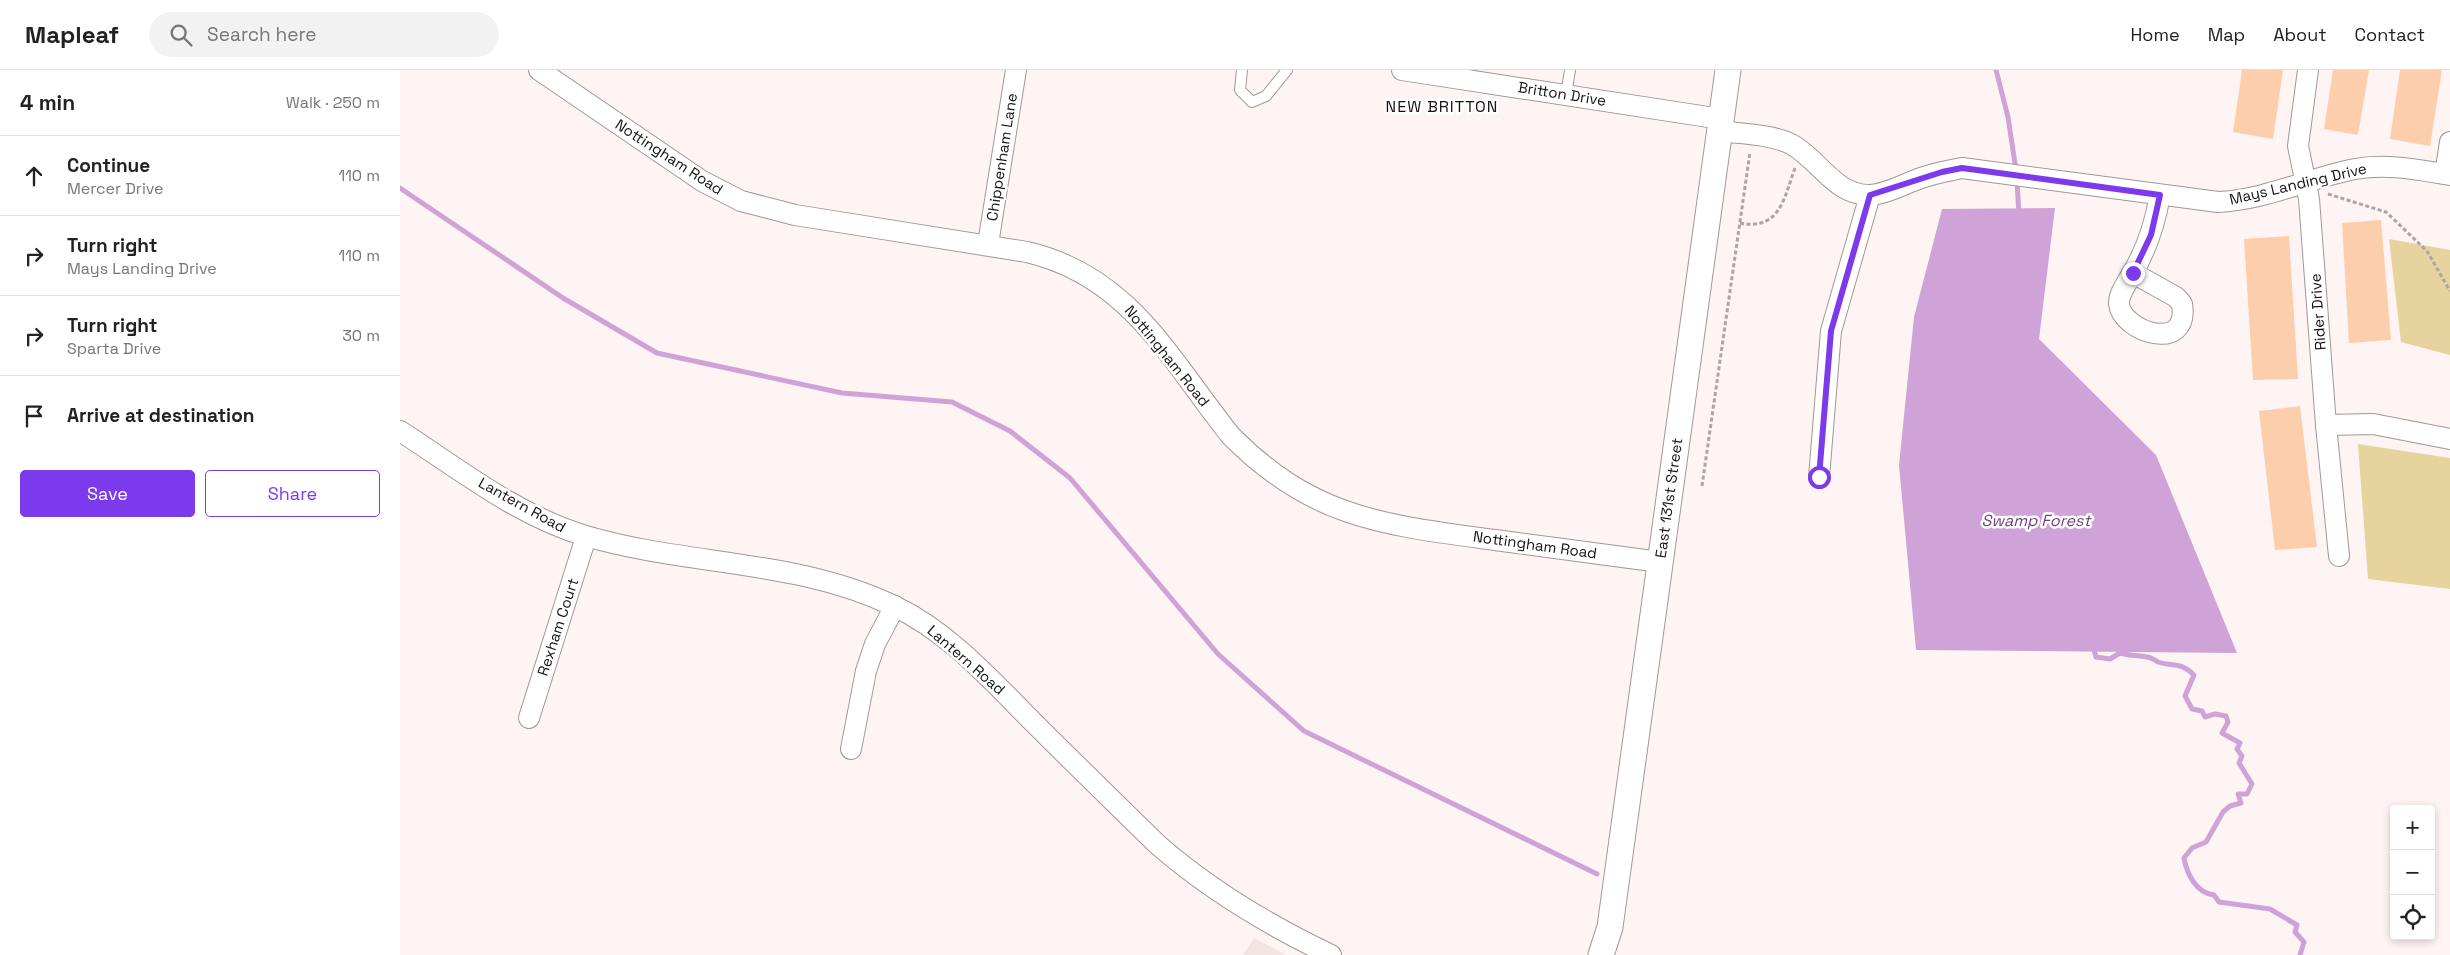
<!DOCTYPE html>
<meta charset="utf-8">
<style>
body{margin:0;font-family:"Space Grotesk",sans-serif;background:#f2f2f2;color:#222}
.controls{position:absolute;right:15px;bottom:15px;display:grid;overflow:hidden;border-radius:5px;box-shadow:0 2px 8px #0003}
.controls button{width:45px;height:45px;display:grid;place-items:center;padding:0;border:0;border-bottom:1px solid #e0e0e0;background:#fff;color:#222;font:25px sans-serif}
.stop{position:absolute;width:15px;height:15px;margin:-11px;border:4px solid #7c3aed;border-radius:50%;background:#fff}
.stop.end{background:#7c3aed;border-color:#fff;box-shadow:0 1px 5px #0008}
.list{margin:0;padding:0;list-style:none}
h2{display:flex;justify-content:space-between;align-items:center;height:65px;margin:0;padding:0 20px;font-size:21px}
h2 small{font-size:16px;font-weight:400;color:#767676}
.list li{display:grid;grid-template-columns:32px 1fr auto;gap:15px;align-items:center;box-sizing:border-box;height:80px;padding:0 20px;border-top:1px solid #e0e0e0}
.list b{display:block;font-size:19px;white-space:nowrap}
.list p{margin:0;font-size:16px;white-space:nowrap;color:#767676}
.list em{font-size:16px;font-style:normal;color:#767676}
.actions{display:flex;gap:10px;padding:15px 20px}
.actions a{flex:1;padding:11px 0;border:1px solid #7c3aed;border-radius:5px;text-align:center;font-size:18px;color:#7c3aed}
.actions .main{background:#7c3aed;color:#fff}
.icon{flex:none;width:28px;height:28px;fill:none;stroke:currentColor;stroke-width:2;stroke-linecap:round;stroke-linejoin:round}
.map{position:relative;flex:none;width:2050px;height:885px;overflow:hidden}
header{display:flex;align-items:center;gap:30px;box-sizing:border-box;height:70px;padding:0 25px;background:#fff;border-bottom:1px solid #e0e0e0}
header strong{font-size:24px}
nav{display:flex;gap:28px;margin-inline-start:auto;font-size:18px}
.search{width:350px;height:45px;background:#f2f2f2;display:flex;align-items:center;gap:12px;box-sizing:border-box;padding:0 18px;border-radius:28px;color:#767676;font-size:19px}
main{display:flex}
aside{flex:1;background:#fff}
.map>svg:first-child{display:block}
</style>
<header>
<strong>Mapleaf</strong>
<div class="search"><svg class="icon" aria-label="search" viewBox="0 0 24 24"><circle cx="10" cy="10" r="6"/><path d="M15 15l6 6"/></svg>Search here</div>
<nav><a>Home</a><a>Map</a><a>About</a><a>Contact</a></nav>
</header>
<main>
<aside>
<h2>4 min<small>Walk · 250 m</small></h2>
<ul class="list">
<li><svg class="icon" aria-label="ahead" viewBox="0 0 24 24"><path d="M12 20V5M6 11l6-6 6 6"/></svg><div><b>Continue</b><p>Mercer Drive</p></div><em>110 m</em></li>
<li><svg class="icon" aria-label="right" viewBox="0 0 24 24"><path d="M7 20v-9h11M14 6l5 5-5 5"/></svg><div><b>Turn right</b><p>Mays Landing Drive</p></div><em>110 m</em></li>
<li><svg class="icon" aria-label="right" viewBox="0 0 24 24"><path d="M7 20v-9h11M14 6l5 5-5 5"/></svg><div><b>Turn right</b><p>Sparta Drive</p></div><em>30 m</em></li>
<li><svg class="icon" aria-label="arrive" viewBox="0 0 24 24"><path d="M6 21V4h12l-3 4 3 4H6"/></svg><div><b>Arrive at destination</b></div></li>
</ul>
<div class="actions"><a class="main">Save</a><a>Share</a></div>
</aside>
<div class="map">
<svg width="2050" height="885" viewBox="0 0 2050 885">
<rect width="100%" height="100%" fill="#fdf4f3"/>
<!-- built -->
<polygon fill="#f4e4e1" points="854,868 886,885 843,885"/>
<!-- green -->
<g fill="#e6d39d">
<polygon points="1989,169 2050,180 2050,285 2001,272"/>
<polygon points="1958,374 2050,388 2050,519 1968,509"/>
</g>
<!-- water -->
<polygon fill="#cfa3d7" points="1655,138 1639,269 1756,385 1837,583 1516,580 1499,395 1514,247 1542,139"/>
<g fill="none" stroke-linecap="round" stroke-linejoin="round">
<!-- stream -->
<g stroke="#cfa3d7" stroke-width="5">
<polyline points="1596,0 1608,47 1616,100"/>
<polyline points="1617,111 1619,145"/>
<polyline points="0,118 163,228 257,283 442,323 552,332 610,361 670,408 818,584 904,661 1197,804"/>
<path d="M1693,576L1696,587L1710,589L1720,583C1730,586 1737,585 1747,587C1751,587 1754,590 1758,592C1772,597 1780,591 1794,605L1785,626L1792,639L1802,641L1805,647L1815,644L1826,646L1828,652L1822,663L1840,673L1837,679L1842,686L1839,693L1852,714L1847,724H1838L1841,733L1830,736L1823,742L1806,772L1792,778L1784,788C1787,804 1796,823 1814,825L1819,832L1870,839L1897,855L1895,862L1904,872L1900,885"/>
</g>
</g>
<!-- building -->
<g fill="#fdceab">
<polygon points="1842,0 1883,0 1873,69 1833,62"/>
<polygon points="1933,0 1969,0 1958,65 1924,59"/>
<polygon points="2000,0 2042,0 2030,76 1990,69"/>
<polygon points="1981,150 1991,270 1949,273 1942,153"/>
<polygon points="1889,166 1898,309 1853,310 1844,169"/>
<polygon points="1900,336 1917,477 1875,480 1859,341"/>
</g>
<g fill="none" stroke-linecap="round" stroke-linejoin="round">
<!-- service casing -->
<g stroke="#a09897" stroke-width="12">
<g id="service">
<polyline points="842,0 840,20 852,32 866,26 887,0"/>
<polyline points="1166,25 1170,0"/>
</g>
</g>
<!-- minor casing -->
<g stroke="#a09897" stroke-width="22">
<g id="minor">
<path d="M139,0L302,111L341,131L395,145L627,182C730,206 770,290 831,366C913,449 985,455 1095,470C1150,477 1205,485 1260,492"/>
<polyline points="1002,0 1321,49"/>
<polyline points="1908,0 1898,76 1909,129 1926,355 1939,486"/>
<path d="M1320,61C1342,64 1370,64 1391,74C1418,88 1435,126 1470,125C1487,124 1506,113 1521,108C1535,103 1548,101 1562,98L1818,132C1865,130 1909,108 1955,99C1986,93 2019,100 2050,105"/>
<polyline points="2045,104 2050,72"/>
<polyline points="588,174 616,0"/>
<path d="M1733,203L1776,227L1782,234C1790,284 1722,262 1719,234C1718,225 1726,215 1730,207C1746,182 1755,154 1760,125"/>
<polyline points="1926,355 1973,354 2050,369"/>
<path d="M0,361C59,399 118,446 186,466C288,496 396,489 494,536C549,562 591,610 634,653C675,694 716,734 758,775C811,821 868,855 931,885"/>
<polyline points="1419,407 1431,261 1470,125"/>
<polyline points="129,648 186,467"/>
<polyline points="451,679 466,601 475,574 495,536"/>
</g>
</g>
<!-- tertiary casing -->
<g stroke="#a09897" stroke-width="27">
<polyline id="tertiary" points="1201,885 1210,857 1328,0"/>
</g>
<!-- path -->
<g stroke="#aca5a5" stroke-width="3" stroke-dasharray="4 2.5" stroke-linecap="butt">
<polyline points="1928,124 1986,142 2027,181 2050,221"/>
<path d="M1340,153C1380,161 1384,128 1395,98"/>
<polyline points="1302,416 1350,82"/>
</g>
<!-- service -->
<use href="#service" stroke="#fff" stroke-width="10"/>
<!-- minor -->
<use href="#minor" stroke="#fff" stroke-width="20"/>
<!-- tertiary -->
<use href="#tertiary" stroke="#fff" stroke-width="25"/>
</g>
<g fill="none" stroke-linecap="round" stroke-linejoin="round">
<!-- route -->
<polyline stroke="#7c3aed" stroke-width="6" points="1419,407 1431,261 1470,125 1542,102 1562,98 1760,125 1751,165 1733,203"/>
</g>
<g text-anchor="middle" stroke-width="5" stroke-linejoin="round" paint-order="stroke">
<!-- street labels -->
<g font-size="15" fill="#151212" stroke="#fff">
<text transform="translate(1162 24) rotate(9)" y="5">Britton Drive</text>
<text transform="translate(269 87) rotate(33)" y="5">Nottingham Road</text>
<text transform="translate(602 87) rotate(-81)" y="5">Chippenham Lane</text>
<text transform="translate(1898 114) rotate(-13)" y="5">Mays Landing Drive</text>
<text transform="translate(1918 242) rotate(-94)" y="5">Rider Drive</text>
<text transform="translate(767 286) rotate(51)" y="5">Nottingham Road</text>
<text transform="translate(1269 428) rotate(-82)" y="5">East 131st Street</text>
<text transform="translate(122 435) rotate(29)" y="5">Lantern Road</text>
<text transform="translate(1135 475) rotate(8)" y="5">Nottingham Road</text>
<text transform="translate(158 557) rotate(-72)" y="5">Rexham Court</text>
<text transform="translate(566 590) rotate(41)" y="5">Lantern Road</text>
</g>
<!-- neighbourhood labels -->
<g font-size="16" letter-spacing="1" fill="#151212" stroke="#fff">
<text x="1042" y="42">NEW BRITTON</text>
</g>
<!-- water labels -->
<g font-size="16" font-style="italic" fill="#743d7d" stroke="#fff">
<text x="1636" y="456">Swamp Forest</text>
</g>
</g>
</svg>
<div class="controls">
<button>+</button>
<button>−</button>
<button><svg class="icon" aria-label="locate" viewBox="0 0 24 24"><circle cx="12" cy="12" r="6"/><path d="M12 2v4M12 18v4M2 12h4M18 12h4"/></svg></button>
</div>
<div class="stop" style="left:1419px;top:407px"></div>
<div class="stop end" style="left:1733px;top:203px"></div>
</div>
</main>
